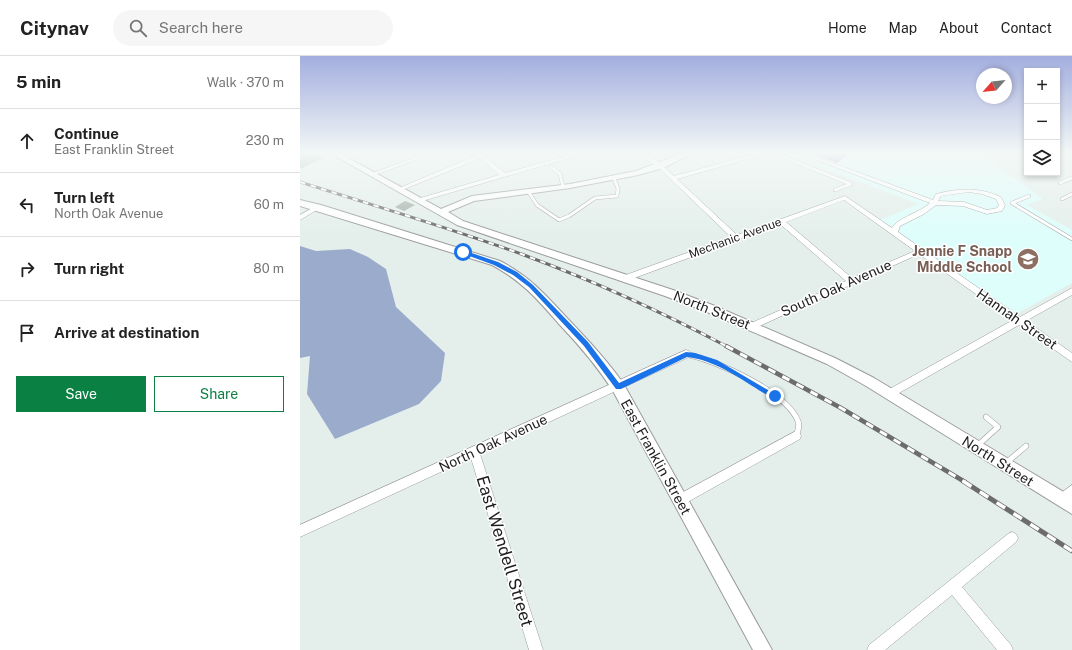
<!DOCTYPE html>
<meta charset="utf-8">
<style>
body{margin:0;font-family:"Public Sans",sans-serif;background:#f6f6f6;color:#222}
.controls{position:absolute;right:12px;top:12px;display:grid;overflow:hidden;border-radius:0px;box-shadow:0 2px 6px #0003}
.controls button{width:36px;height:36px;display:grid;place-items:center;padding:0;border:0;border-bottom:1px solid #e0e0e0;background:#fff;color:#222;font:20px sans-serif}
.compass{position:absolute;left:676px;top:12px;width:36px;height:36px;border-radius:50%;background:#fff;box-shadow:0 2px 6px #0003;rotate:243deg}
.stop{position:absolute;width:12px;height:12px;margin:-9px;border:3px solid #1a73e8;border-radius:50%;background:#fff}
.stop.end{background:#1a73e8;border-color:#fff;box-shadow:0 1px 4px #0008}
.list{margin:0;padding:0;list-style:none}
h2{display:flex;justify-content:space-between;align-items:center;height:52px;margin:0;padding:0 16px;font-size:17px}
h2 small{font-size:13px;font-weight:400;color:#767676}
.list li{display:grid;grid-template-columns:26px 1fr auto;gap:12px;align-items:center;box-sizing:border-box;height:64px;padding:0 16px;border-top:1px solid #e0e0e0}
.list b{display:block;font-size:15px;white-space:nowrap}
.list p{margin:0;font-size:13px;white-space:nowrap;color:#767676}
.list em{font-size:13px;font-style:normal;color:#767676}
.actions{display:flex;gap:8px;padding:12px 16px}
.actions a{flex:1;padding:9px 0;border:1px solid #0b8043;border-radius:0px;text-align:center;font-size:14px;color:#0b8043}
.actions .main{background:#0b8043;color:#fff}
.icon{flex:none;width:22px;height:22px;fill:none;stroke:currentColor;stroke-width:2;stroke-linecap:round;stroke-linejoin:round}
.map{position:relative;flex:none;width:772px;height:594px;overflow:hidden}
header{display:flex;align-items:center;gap:24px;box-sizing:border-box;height:56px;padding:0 20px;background:#fff;border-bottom:1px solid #e0e0e0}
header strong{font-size:19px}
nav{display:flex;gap:22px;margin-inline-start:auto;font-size:14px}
.search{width:280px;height:36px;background:#f6f6f6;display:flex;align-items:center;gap:10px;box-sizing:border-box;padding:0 14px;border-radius:22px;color:#767676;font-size:15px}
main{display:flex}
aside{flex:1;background:#fff}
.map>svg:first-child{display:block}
</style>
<header>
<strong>Citynav</strong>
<div class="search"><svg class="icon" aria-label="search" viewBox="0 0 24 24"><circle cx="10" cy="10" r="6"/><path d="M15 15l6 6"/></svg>Search here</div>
<nav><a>Home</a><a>Map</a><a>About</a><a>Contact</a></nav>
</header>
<main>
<aside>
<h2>5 min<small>Walk · 370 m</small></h2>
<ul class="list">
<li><svg class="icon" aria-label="ahead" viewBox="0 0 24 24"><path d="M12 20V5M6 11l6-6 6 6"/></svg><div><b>Continue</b><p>East Franklin Street</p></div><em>230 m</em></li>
<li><svg class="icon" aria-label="left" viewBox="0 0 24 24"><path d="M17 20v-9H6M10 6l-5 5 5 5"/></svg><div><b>Turn left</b><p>North Oak Avenue</p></div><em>60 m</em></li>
<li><svg class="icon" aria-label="right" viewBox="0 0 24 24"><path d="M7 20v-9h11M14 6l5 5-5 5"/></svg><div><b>Turn right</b></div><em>80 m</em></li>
<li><svg class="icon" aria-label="arrive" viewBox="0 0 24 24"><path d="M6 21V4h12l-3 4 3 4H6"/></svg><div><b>Arrive at destination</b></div></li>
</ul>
<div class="actions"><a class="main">Save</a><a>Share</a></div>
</aside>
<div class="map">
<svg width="772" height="594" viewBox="0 0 772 594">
<rect width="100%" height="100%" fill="#e4efeb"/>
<!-- education -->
<polygon fill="#defefc" points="485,97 681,97 743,143 727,149 772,174 772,227 716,258 580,164 618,148"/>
<!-- forest -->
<polygon fill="#9babcc" points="0,190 16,195 50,193 68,201 86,213 96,251 145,297 141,325 119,348 35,383 7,338 10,300 0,302"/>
<!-- pitch -->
<polygon fill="#b685db" points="511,97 549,97 537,107"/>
<!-- building -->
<g fill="#a4b0a8">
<polygon points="0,97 12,97 23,102 0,113"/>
<polygon points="105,145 115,149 104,155 95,151"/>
</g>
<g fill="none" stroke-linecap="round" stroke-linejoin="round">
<!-- service-far1 casing -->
<g stroke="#9b9b9b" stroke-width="4">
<g id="service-far1">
<polyline points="405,97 416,105"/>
<polyline points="473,97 551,128 535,134"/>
<polyline points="251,111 260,118 263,131"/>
<polyline points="760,127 772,122"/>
<polyline points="228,135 237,149 259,164 269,160 295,142 317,140 318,133 314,122"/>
<polyline points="729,140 712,147 772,183"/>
<polyline points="762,143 772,138"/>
</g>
</g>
<!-- service casing -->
<g stroke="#9b9b9b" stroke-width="6">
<g id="service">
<path d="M386,298C416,305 486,335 498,365C500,370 498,375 496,380"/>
<polyline points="677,390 698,371 686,361"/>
<polyline points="706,407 726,390"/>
</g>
</g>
<!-- minor casing -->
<g stroke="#9b9b9b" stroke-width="1">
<g id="minor">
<polygon points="127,97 135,97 75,119 70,118"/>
<polygon points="175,97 181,97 205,117 277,97 286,97 119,146 117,145 117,143 199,119 181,102 102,134 97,133 177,99"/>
<path d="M336,97C350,96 364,111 374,120L458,97H467L466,98L377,123L437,179L545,140L592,172C597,162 621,156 630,147L498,97H506L633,144L636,138C659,132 679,131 701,141L705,149L702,155L687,158L663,150L636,149L624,158L600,170L598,176L720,261L772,232V239L726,265L772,297V306L719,269L592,341L589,342L586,341L584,338L586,335L713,264L619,198L455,272H449L448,270L449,268L546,225L480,168L329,224H323L322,222L323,220L431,181L358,111ZM669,136L682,138L696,143L699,149L697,152L687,154L664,146L638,145L641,140ZM544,144L615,195L552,222L486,166Z"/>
<polygon points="18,149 20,150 20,152 0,164 0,159"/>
<polygon points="386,294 389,295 391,298 389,301 180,398 243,594 229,594 171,402 0,481 0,469"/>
<polygon points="496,375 500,377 501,380 500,383 384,448 380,450 376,448 374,444 376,440"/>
<polygon points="772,429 772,442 761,450 757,448 755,444 757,440"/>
<polygon points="712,476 716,478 718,482 716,486 662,531 711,589 713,594 697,594 652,539 585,594 567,594 569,589 708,478"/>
</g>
</g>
<!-- tertiary casing -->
<g stroke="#9b9b9b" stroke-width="2">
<g id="tertiary">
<polygon points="30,97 39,97 141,153 172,140 270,128 336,115 383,97 393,97 363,112 338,119 270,132 174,145 148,156 163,165 373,234 415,250 535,302 574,322 772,441 772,458 566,330 527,308 407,256 365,240 157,169"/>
<path d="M0,144L21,149L200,205C229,220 245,238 267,262C287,283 306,303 323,327L472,594H453L313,335C297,310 280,290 259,268C237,243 222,225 192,209L0,150Z"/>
</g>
</g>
<!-- service-far1 -->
<use href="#service-far1" stroke="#fff" stroke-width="3"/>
<!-- service -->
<use href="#service" stroke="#fff" stroke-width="5"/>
<!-- minor -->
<use href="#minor" fill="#fff" fill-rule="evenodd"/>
<!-- tertiary -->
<use href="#tertiary" fill="#fff" fill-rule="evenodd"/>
<!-- rail-far2 casing -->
<g stroke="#6c6c6c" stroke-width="3">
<path id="rail-far2" d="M0,126C75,150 150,172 224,199C294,225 362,256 428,291"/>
</g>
<!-- rail-far1 casing -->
<g stroke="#6c6c6c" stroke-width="4.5">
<polyline id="rail-far1" points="426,290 541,352 665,426"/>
</g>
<!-- rail casing -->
<g stroke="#6c6c6c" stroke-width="5">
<polyline id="rail" points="663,425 772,495"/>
</g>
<!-- rail-far2 -->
<use href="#rail-far2" stroke="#fff" stroke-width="2" stroke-dasharray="5.5" stroke-linecap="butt"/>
<!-- rail-far1 -->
<use href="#rail-far1" stroke="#fff" stroke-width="3" stroke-dasharray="8" stroke-linecap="butt"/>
<!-- rail -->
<use href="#rail" stroke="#fff" stroke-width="3.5" stroke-dasharray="10" stroke-linecap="butt"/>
</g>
<!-- sky -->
<linearGradient id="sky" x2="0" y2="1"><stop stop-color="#a3aedf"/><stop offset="0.54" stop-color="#f3f8f6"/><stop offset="1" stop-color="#f3f8f6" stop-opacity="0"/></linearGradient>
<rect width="772" height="180" fill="url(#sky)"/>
<!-- route -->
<path fill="#1a73e8" d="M163,194L198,206L217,216L233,229L288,286L319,327L386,296L395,297L417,304L478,340L475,343L472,342C446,327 417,304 387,301L321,333H316L284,290L229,231L213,219L194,209L161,197Z"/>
<!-- icons -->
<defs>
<g id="school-disc" transform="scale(1.15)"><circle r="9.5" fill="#8d6e63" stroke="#fff"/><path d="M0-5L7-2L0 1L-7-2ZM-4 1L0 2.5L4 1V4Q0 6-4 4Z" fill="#fff"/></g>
</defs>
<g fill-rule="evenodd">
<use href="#school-disc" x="728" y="203"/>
</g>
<g text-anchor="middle" stroke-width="3" stroke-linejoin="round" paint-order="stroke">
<!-- far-street labels -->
<g font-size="12" fill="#1e1e1e" stroke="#fff">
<text transform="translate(435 182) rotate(-20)" y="4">Mechanic Avenue</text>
</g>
<!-- education labels -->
<g font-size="14" font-weight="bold" fill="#785e54" stroke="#fff" text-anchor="end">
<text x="712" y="200">Jennie F Snapp<tspan x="712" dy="16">Middle School</tspan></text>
</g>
<!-- street labels -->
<g font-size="14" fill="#1e1e1e" stroke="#fff">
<text transform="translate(536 232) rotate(-24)" y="5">South Oak Avenue</text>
<text transform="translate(412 254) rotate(22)" y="5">North Street</text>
<text transform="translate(717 263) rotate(35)" y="5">Hannah Street</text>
<text transform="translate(193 387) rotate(-25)" y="5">North Oak Avenue</text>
<text transform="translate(356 401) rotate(61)" y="5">East Franklin Street</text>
<text transform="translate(698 405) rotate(32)" y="5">North Street</text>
</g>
<!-- near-street labels -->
<g font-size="17" fill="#1e1e1e" stroke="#fff">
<text transform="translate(205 495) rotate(73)" y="6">East Wendell Street</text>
</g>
</g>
</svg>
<div class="controls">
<button>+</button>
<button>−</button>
<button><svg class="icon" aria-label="layers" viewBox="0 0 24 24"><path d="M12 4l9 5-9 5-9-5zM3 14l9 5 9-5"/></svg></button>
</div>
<svg class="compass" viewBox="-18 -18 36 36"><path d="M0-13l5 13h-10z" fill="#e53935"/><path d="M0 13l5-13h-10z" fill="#767676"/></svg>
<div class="stop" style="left:163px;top:196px"></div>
<div class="stop end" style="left:475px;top:340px"></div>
</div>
</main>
